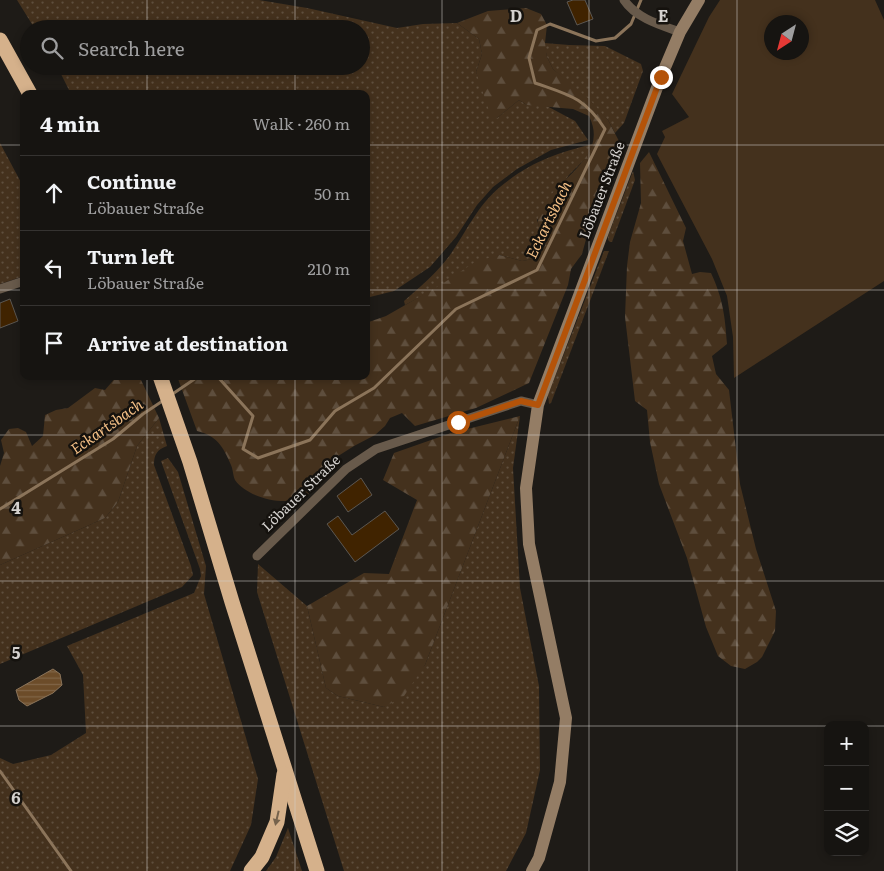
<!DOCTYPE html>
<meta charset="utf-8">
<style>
body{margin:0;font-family:Literata,serif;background:#1f1d1a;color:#f1f3f6}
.controls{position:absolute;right:15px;bottom:15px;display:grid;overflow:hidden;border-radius:10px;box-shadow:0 2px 8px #0003}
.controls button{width:45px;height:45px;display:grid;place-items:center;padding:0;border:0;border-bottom:1px solid #353331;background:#161411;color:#f1f3f6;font:25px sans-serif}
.compass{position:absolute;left:764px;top:15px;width:45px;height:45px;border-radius:50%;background:#161411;box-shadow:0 2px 8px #0003;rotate:216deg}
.stop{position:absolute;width:15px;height:15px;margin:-11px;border:4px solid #b45309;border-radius:50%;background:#fff}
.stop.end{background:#b45309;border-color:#fff;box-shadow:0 1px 5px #0008}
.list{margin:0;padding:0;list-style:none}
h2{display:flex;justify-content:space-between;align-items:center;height:65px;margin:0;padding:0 20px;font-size:21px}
h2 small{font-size:16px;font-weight:400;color:#9e9e9f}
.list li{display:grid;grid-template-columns:32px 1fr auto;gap:15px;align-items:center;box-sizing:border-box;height:75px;padding:0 20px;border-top:1px solid #353331}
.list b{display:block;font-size:19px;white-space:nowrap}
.list p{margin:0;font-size:16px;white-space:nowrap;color:#9e9e9f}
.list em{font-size:16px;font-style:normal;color:#9e9e9f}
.icon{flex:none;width:28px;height:28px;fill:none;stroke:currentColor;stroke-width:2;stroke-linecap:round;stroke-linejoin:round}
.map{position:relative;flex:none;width:884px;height:871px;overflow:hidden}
.search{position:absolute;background:#161411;box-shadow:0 2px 8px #0003;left:20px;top:20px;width:350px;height:55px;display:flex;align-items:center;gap:12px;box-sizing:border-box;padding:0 18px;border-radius:28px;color:#9e9e9f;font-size:19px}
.panel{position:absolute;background:#161411;box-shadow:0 2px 8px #0003;left:20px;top:90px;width:350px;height:290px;border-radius:10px}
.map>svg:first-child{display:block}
</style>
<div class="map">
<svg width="884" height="871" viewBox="0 0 884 871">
<defs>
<pattern id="grass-dots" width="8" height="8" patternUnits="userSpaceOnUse" patternTransform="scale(1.25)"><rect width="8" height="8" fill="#44311d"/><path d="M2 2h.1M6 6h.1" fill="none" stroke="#5e4e3d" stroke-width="1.8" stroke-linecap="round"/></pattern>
<pattern id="forest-firs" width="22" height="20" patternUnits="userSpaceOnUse" patternTransform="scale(1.25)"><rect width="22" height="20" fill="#44311d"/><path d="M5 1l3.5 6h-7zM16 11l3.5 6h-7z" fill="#5e4e3d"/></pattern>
<pattern id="water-rules" width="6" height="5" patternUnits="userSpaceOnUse" patternTransform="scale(1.25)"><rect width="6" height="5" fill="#6c4c29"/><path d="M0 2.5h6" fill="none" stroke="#806547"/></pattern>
</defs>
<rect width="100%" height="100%" fill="#1e1b17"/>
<!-- grass -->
<g fill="url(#grass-dots)">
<polygon points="17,0 259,0 307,8 397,28 423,24 457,23 479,39 482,54 476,72 497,118 519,100 527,105 545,105 575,121 588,140 551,150 517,169 493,187 477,205 456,237 430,267 394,291 366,298 366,94 71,94 57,66 361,66 361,29 35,29"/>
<polygon points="544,43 569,45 605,46 641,64 643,71 624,123 615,133 608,120 553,69 547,57"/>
<polygon points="0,143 24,188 24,276 0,284"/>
<path d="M593,144L586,158L569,175L537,220C543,237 544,245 533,259L522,261L499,255L405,305L404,301C420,287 437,273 450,255C466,232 478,205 500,187C530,162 557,153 593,144Z"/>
<polygon points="633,171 635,180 612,242 610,242 608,240 608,236"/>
<polygon points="604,251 609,251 551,403 549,404 548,395"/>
<polygon points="520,416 513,468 520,588 539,686 540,770 526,833 506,871 344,871 257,592 258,564 307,606 326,688 338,696 384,707 425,665"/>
<path d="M159,418L167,446C157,450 154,454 154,465L191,566L193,575L182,587L0,664V565L105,518L118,502L137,446Z"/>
<polygon points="168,458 178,472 206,566 204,594 258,779 251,825 230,871 0,871 0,758 13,764 51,755 86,733 83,675 67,646 194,593 201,576 200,569 161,461"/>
<polygon points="288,828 302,871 266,871 276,857"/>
</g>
<!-- forest -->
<g fill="url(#forest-firs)">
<path d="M526,8L541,14L547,25L545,43L547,57L553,69L590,100L608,120L620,143L617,155L591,221L582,254L571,269L568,285L529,383L476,408L415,426L402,413L390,418L385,426L375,435L354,446L335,458L336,465C329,472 309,496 303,498C283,506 248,498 235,480C233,476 233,469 231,465C223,446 217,436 197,431L177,376H254C261,380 268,380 275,376H366V323L386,316L442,284L475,262L499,255L522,261L533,259C540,251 544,242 541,231C540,228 537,223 538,220C538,216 541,212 542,209C556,177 610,158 589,116L573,109L527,105L519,100L497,118L491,116L476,72L482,54L479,39L457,23L488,11Z"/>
<path d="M649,152L686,228L683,241L692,274L700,272L711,273C723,299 725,316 727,344L712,356L716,374L729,390L740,484L756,549L776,611L775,631L762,657L757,662L745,669L731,666L718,656L706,627L687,558L659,484L650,442L647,410L635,401L625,317L627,266L630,242L641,203L640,163Z"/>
<polygon points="117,376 137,376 141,380 159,418 137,446 118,502 105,518 0,565 0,466 4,453 1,440 9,429 18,428 26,432 32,446 43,436 45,415 56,410 68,408 95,388 105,390"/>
<polygon points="520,416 425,665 404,696 384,707 338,696 326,688 307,606 364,573 389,574 417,500 383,480 394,453 451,433"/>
</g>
<!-- garden -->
<path fill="#44311d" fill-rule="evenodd" d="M720,0H875L884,20V281L734,378L733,337L727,296L712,259L657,154L665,137L662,131L689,117L672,94L709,17ZM772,22H802V52H772Z"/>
<!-- water -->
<polygon fill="url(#water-rules)" stroke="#8b745a" points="53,669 60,674 62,685 53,693 27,706 19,700 16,690"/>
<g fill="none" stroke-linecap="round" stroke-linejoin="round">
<!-- stream -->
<g stroke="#8b745a" stroke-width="3">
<path d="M217,376L253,416L243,449L258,458L310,440L335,411L374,388L456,309L537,270L605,129C584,97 569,95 535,83L529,58L537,30L550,24L596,41L615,38L631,24L641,0"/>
<polyline points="171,395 199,376"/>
<polyline points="0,509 113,439 143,414 164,400"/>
<polyline points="0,771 71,871"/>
</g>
</g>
<!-- building -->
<g fill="#402300" stroke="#5b5752">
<polygon points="573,0 585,0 593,19 577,25 567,2"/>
<polygon points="10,299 18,321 0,328 0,303"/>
<polygon points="361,478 372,495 348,512 337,496"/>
<polygon points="385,511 399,529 355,562 327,524 338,516 352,535"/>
</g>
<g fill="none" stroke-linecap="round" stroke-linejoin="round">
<!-- street -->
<g stroke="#685a4b" stroke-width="9">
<path d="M624,0C636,18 660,25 680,32"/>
<polyline points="0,289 24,281"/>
<polyline points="257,556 346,469 376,449 521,401 538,405"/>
</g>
<!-- secondary -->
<polyline stroke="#947d65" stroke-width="12" points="532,871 539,858 560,782 566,718 529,544 526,488 538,405 661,77 680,32 699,0"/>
<!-- highway -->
<g stroke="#d5b18b" stroke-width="15">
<polyline points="0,40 30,94"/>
<polyline points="160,376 190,462 232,602 317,871"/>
<polyline points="251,871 262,857 277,822 284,774"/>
</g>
</g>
<!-- one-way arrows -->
<defs><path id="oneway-solid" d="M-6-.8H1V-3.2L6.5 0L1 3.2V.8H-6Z" transform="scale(1.25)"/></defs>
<use fill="#75624c" href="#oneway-solid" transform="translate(277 818) rotate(103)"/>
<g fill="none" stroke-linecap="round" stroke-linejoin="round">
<!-- route -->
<polyline stroke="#b45309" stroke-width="6" points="458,422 521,401 538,405 661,77"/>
</g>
<!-- grid -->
<path fill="none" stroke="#d4d1ce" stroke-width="1" stroke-opacity="0.55" d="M147,0V29M295,0V29M442,0V871M589,0V871M737,0V871M147,66V94M295,66V94M0,145H24M366,145H884M0,290H24M366,290H884M147,376V871M295,376V871M0,435H884M0,581H884M0,726H828M865,726H884"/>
<g text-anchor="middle" stroke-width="5" stroke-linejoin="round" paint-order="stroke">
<!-- street labels -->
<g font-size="14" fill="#d4d1ce" stroke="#15120e">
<text transform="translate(602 190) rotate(-69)" y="5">Löbauer Straße</text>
<text transform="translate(301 493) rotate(-44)" y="5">Löbauer Straße</text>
</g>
<!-- water labels -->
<g font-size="15" font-style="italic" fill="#f5c086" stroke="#15120e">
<text transform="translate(549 220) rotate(-64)" y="5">Eckartsbach</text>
<text transform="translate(107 427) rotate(-35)" y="5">Eckartsbach</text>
</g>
</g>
<g font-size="16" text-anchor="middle" font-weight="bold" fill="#d4d1ce" stroke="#15120e" stroke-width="5" stroke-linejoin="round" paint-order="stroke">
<text x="516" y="22">D</text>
<text x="663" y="22">E</text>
<text x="16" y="514">4</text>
<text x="16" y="659">5</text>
<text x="16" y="804">6</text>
</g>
</svg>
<div class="controls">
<button>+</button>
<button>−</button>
<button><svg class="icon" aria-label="layers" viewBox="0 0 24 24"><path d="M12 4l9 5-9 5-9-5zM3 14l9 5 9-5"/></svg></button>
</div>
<svg class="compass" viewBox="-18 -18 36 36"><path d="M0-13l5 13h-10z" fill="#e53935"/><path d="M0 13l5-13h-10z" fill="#9e9e9f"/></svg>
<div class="stop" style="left:458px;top:422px"></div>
<div class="stop end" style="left:661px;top:77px"></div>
<div class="search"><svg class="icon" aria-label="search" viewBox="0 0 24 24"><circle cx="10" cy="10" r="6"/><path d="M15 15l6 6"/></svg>Search here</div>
<section class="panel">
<h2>4 min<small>Walk · 260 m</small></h2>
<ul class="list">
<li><svg class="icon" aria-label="ahead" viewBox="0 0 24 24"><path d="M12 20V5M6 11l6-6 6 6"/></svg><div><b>Continue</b><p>Löbauer Straße</p></div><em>50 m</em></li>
<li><svg class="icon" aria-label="left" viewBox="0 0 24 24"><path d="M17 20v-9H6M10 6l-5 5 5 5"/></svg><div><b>Turn left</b><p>Löbauer Straße</p></div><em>210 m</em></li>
<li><svg class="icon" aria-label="arrive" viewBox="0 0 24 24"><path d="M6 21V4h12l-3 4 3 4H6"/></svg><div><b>Arrive at destination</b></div></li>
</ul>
</section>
</div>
